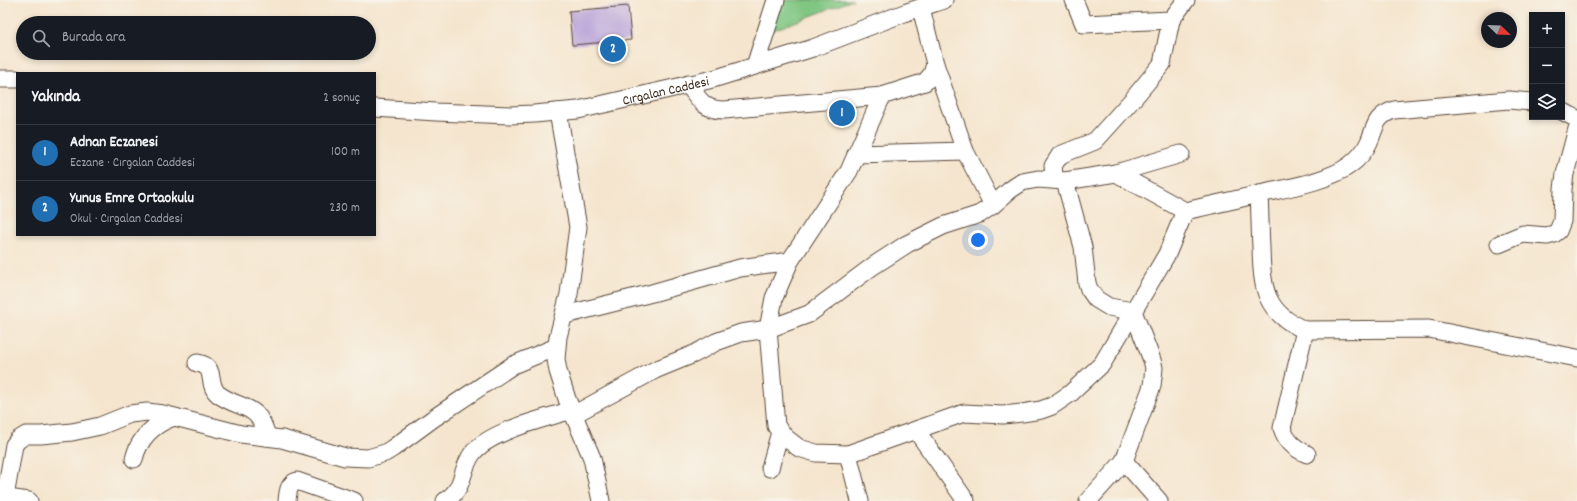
<!DOCTYPE html>
<html lang="tr">
<meta charset="utf-8">
<style>
body{margin:0;font-family:Dekko,sans-serif;background:#20242c;color:#f1f3f6}
.controls{position:absolute;right:12px;top:12px;display:grid;overflow:hidden;border-radius:0px;box-shadow:0 2px 6px #0003}
.controls button{width:36px;height:36px;display:grid;place-items:center;padding:0;border:0;border-bottom:1px solid #363941;background:#171b24;color:#f1f3f6;font:20px sans-serif}
.compass{position:absolute;left:1481px;top:12px;width:36px;height:36px;border-radius:50%;background:#171b24;box-shadow:0 2px 6px #0003;rotate:113deg}
.you{position:absolute;left:978px;top:240px;width:14px;height:14px;margin:-10px;border:3px solid #fff;border-radius:50%;background:#1a73e8;box-shadow:0 0 0 6px #1a73e833}
.badge{display:grid;place-items:center;width:26px;height:26px;border-radius:50%;background:#1f6fb2;color:#fff;font-size:13px;font-weight:700}
.pin{position:absolute;translate:-50% -50%;border:2px solid #fff;box-shadow:0 1px 4px #0006}
.list{margin:0;padding:0;list-style:none}
h2{display:flex;justify-content:space-between;align-items:center;height:52px;margin:0;padding:0 16px;font-size:17px}
h2 small{font-size:13px;font-weight:400;color:#9ea1a6}
.list li{display:grid;grid-template-columns:26px 1fr auto;gap:12px;align-items:center;box-sizing:border-box;height:56px;padding:0 16px;border-top:1px solid #363941}
.list b{display:block;font-size:15px;white-space:nowrap}
.list p{margin:0;font-size:13px;white-space:nowrap;color:#9ea1a6}
.list em{font-size:13px;font-style:normal;color:#9ea1a6}
.icon{flex:none;width:22px;height:22px;fill:none;stroke:currentColor;stroke-width:2;stroke-linecap:round;stroke-linejoin:round}
.map{position:relative;flex:none;width:1577px;height:501px;overflow:hidden}
.search{position:absolute;background:#171b24;box-shadow:0 2px 6px #0003;left:16px;top:16px;width:360px;height:44px;display:flex;align-items:center;gap:10px;box-sizing:border-box;padding:0 14px;border-radius:22px;color:#9ea1a6;font-size:15px}
.panel{position:absolute;background:#171b24;box-shadow:0 2px 6px #0003;left:16px;top:72px;width:360px;height:164px;border-radius:0px}
.map>svg:first-child{display:block}
</style>
<div class="map">
<svg width="1577" height="501" viewBox="0 0 1577 501">
<rect width="100%" height="100%" fill="#f7f3e8"/>
<filter id="ink" filterUnits="userSpaceOnUse"><feTurbulence type="fractalNoise" baseFrequency=".025" numOctaves="2"/><feDisplacementMap in="SourceGraphic" scale="8" xChannelSelector="R" yChannelSelector="G"/><feConvolveMatrix kernelMatrix="1 2 1 2 8 2 1 2 1" color-interpolation-filters="sRGB"/></filter>
<filter id="wash" filterUnits="userSpaceOnUse"><feTurbulence type="fractalNoise" baseFrequency=".012" numOctaves="4" result="noise"/><feDisplacementMap in="SourceGraphic" scale="16" xChannelSelector="R" yChannelSelector="G"/><feGaussianBlur stdDeviation="0.9" result="paint"/><feColorMatrix in="noise" values="0 0 0 0 0 0 0 0 0 0 0 0 0 0 0 0 0 1.4 0 .05"/><feComposite in="paint" operator="in"/></filter>
<g filter="url(#wash)">
<rect width="100%" height="100%" fill="#f5e5ce"/>
<!-- green -->
<polygon fill="#7fc682" stroke="#5d7850" points="775,0 853,0 763,34"/>
<g id="blocks">
<!-- building -->
<polygon fill="#b9a3d9" points="628,6 631,40 572,45 569,11"/>
</g>
</g>
<g filter="url(#ink)">
<use href="#blocks" fill-opacity="0" stroke="#574638" stroke-width="1"/>
<g fill="none" stroke-linecap="round" stroke-linejoin="round">
<!-- minor casing -->
<g stroke="#574638" stroke-width="19">
<g id="minor">
<polyline points="1074,0 1084,24 1171,20 1186,0"/>
<polyline points="935,64 965,151 993,205"/>
<polyline points="755,66 776,0"/>
<polyline points="0,79 17,79"/>
<path d="M688,84C699,99 703,110 724,110L882,96L925,82L932,74L935,64L921,8"/>
<polyline points="882,96 849,171 790,261 774,298 768,329 776,426 786,438 799,448 816,453 848,454 964,413 1003,415 1022,413 1041,410 1052,406 1071,393 1102,364 1167,254 1185,211"/>
<path id="s1" d="M375,108L436,112L510,115L534,114L578,110L713,79L755,66L813,48L907,12L944,0"/>
<polyline points="1562,111 1577,119"/>
<polyline points="558,112 578,227 569,294 558,337 556,359 558,371 567,399 592,458 601,501"/>
<polyline points="856,154 965,151"/>
<polyline points="1116,173 1181,154"/>
<polyline points="1056,180 1054,175 1053,166 1060,155 1095,141 1133,99 1162,64 1171,20"/>
<polyline points="1065,181 1083,247 1087,283 1089,289 1096,299 1109,307 1133,311 1152,360 1154,368 1152,386 1124,461 1088,501"/>
<path d="M1259,194C1260,212 1260,229 1261,247C1262,287 1264,313 1305,330L1429,329L1577,358"/>
<polyline points="1499,244 1523,234 1547,236 1554,234 1558,231 1562,221 1563,189 1565,174 1577,129"/>
<polyline points="565,315 652,293 740,268 790,261"/>
<path d="M1305,330L1282,428C1286,441 1295,449 1307,454"/>
<path d="M197,363C218,366 206,384 218,394C241,411 259,402 267,437"/>
<path d="M573,415L655,370L694,354L716,342L741,333L768,329L809,314L873,266L907,244L943,226L980,214L993,205L1010,190L1022,182L1038,179L1065,181L1116,173L1185,211C1213,205 1241,198 1269,192C1293,187 1330,180 1350,165C1358,159 1365,151 1369,142C1376,126 1375,116 1394,110L1509,100L1532,102"/>
<polyline points="916,430 966,501"/>
<polyline points="848,454 860,501"/>
<path d="M134,459C139,438 154,424 174,417"/>
<polyline points="1124,461 1159,501"/>
<polyline points="770,468 780,432"/>
<polyline points="0,497 29,501"/>
<polyline points="5,497 14,445 18,440 26,435 41,435 72,432 100,426 130,414 147,412 163,414 241,434 282,439 345,457 368,458 385,453 393,448 434,418 513,365 556,347"/>
<path d="M287,501C288,492 288,484 297,481L354,501"/>
<path d="M445,501C465,489 460,471 472,454C489,431 544,419 572,410"/>
</g>
</g>
<!-- minor -->
<use href="#minor" stroke="#fff" stroke-width="17"/>
</g>
</g>
<g text-anchor="middle" stroke-width="3" stroke-linejoin="round" paint-order="stroke">
<!-- street labels -->
<g font-size="14" fill="#3b2a1e" stroke="#f7f3e8">
<text dy="5" stroke="none"><textPath href="#s1" startOffset="293">Cırgalan Caddesi</textPath></text>
</g>
</g>
</svg>
<div class="controls">
<button>+</button>
<button>−</button>
<button><svg class="icon" aria-label="layers" viewBox="0 0 24 24"><path d="M12 4l9 5-9 5-9-5zM3 14l9 5 9-5"/></svg></button>
</div>
<svg class="compass" viewBox="-18 -18 36 36"><path d="M0-13l5 13h-10z" fill="#e53935"/><path d="M0 13l5-13h-10z" fill="#9ea1a6"/></svg>
<div class="you"></div>
<div class="pin badge" style="left:842px;top:113px">1</div>
<div class="pin badge" style="left:613px;top:49px">2</div>
<div class="search"><svg class="icon" aria-label="search" viewBox="0 0 24 24"><circle cx="10" cy="10" r="6"/><path d="M15 15l6 6"/></svg>Burada ara</div>
<section class="panel">
<h2>Yakında<small>2 sonuç</small></h2>
<ul class="list">
<li><span class="badge">1</span><div><b>Adnan Eczanesi</b><p>Eczane · Cırgalan Caddesi</p></div><em>100 m</em></li>
<li><span class="badge">2</span><div><b>Yunus Emre Ortaokulu</b><p>Okul · Cırgalan Caddesi</p></div><em>230 m</em></li>
</ul>
</section>
</div>
